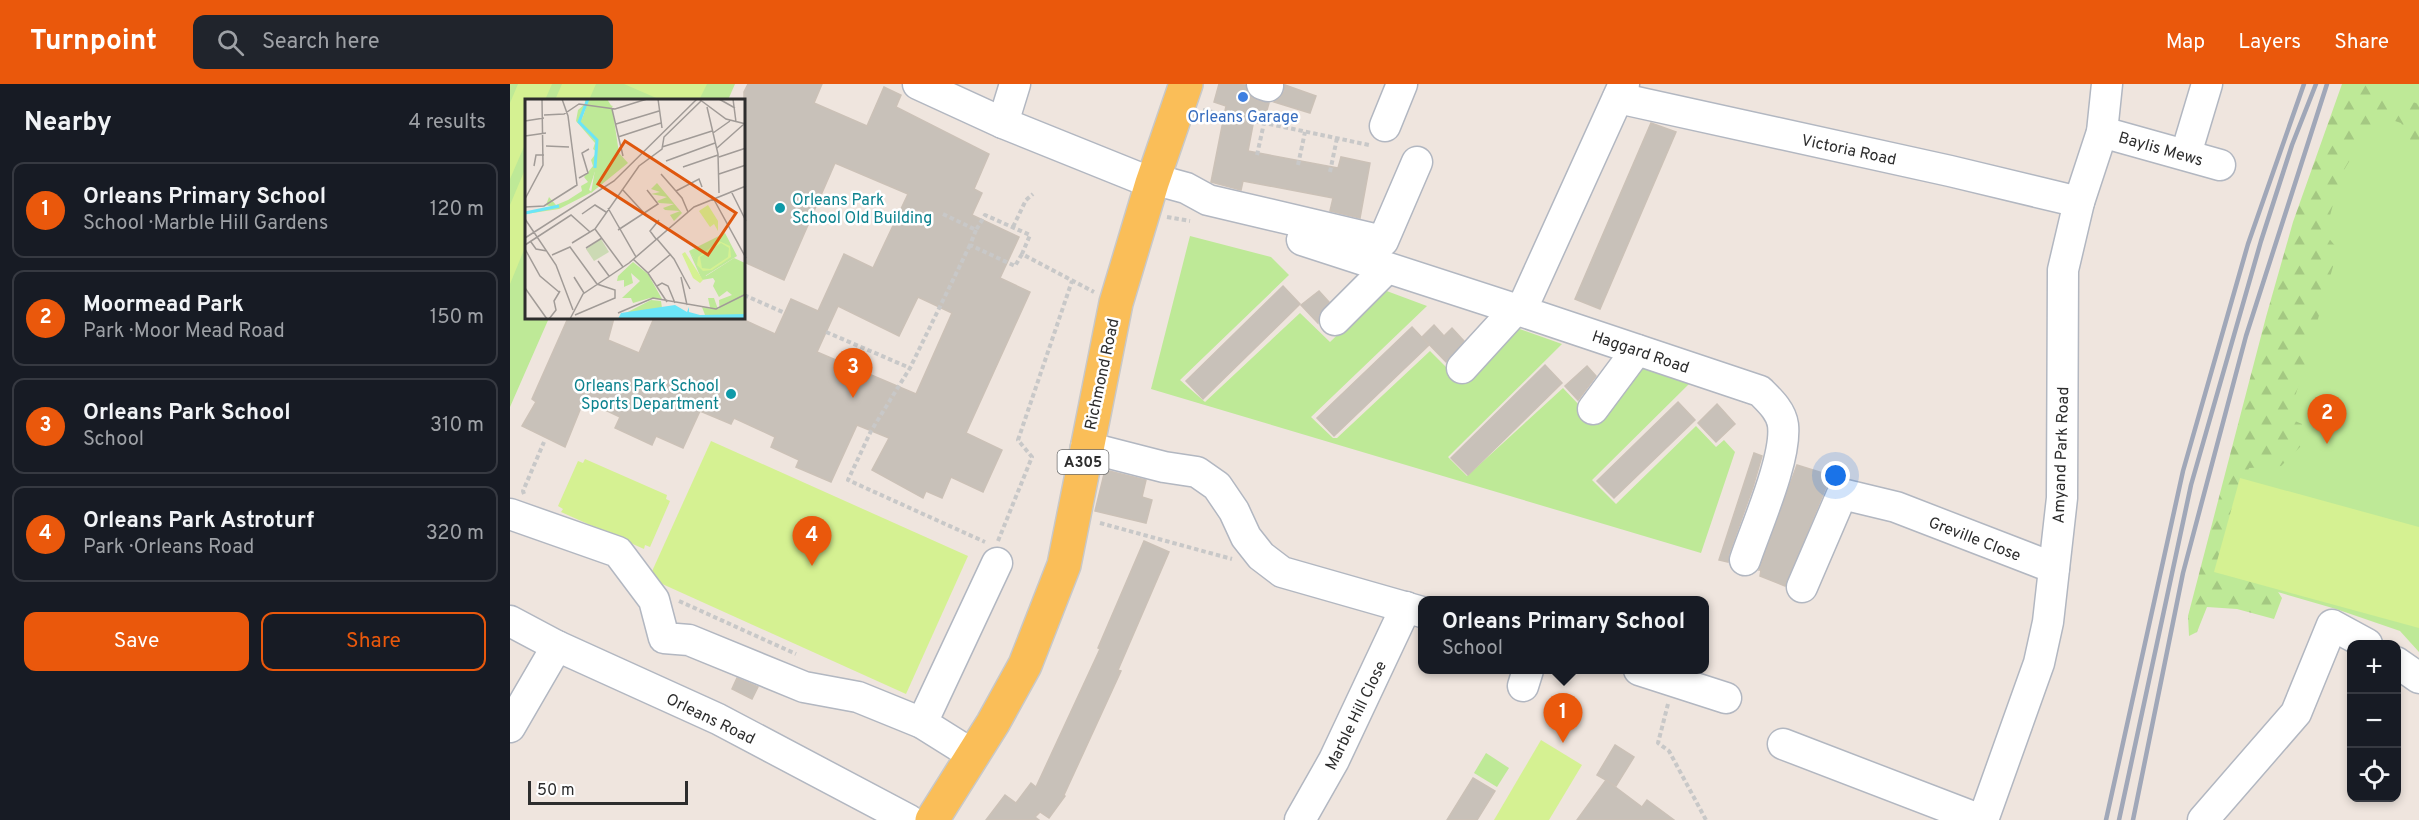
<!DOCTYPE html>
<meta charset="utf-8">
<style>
body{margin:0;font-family:Overpass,sans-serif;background:#20242c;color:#f1f3f6}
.controls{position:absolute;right:18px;bottom:18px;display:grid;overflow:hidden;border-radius:12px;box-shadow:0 3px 9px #0003}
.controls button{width:54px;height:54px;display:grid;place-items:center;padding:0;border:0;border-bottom:2px solid #363941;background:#171b24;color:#f1f3f6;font:30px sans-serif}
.scale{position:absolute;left:18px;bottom:15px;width:160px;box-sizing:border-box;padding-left:6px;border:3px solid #2d2d2d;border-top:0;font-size:16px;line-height:21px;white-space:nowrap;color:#2d2d2d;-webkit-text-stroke:4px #fff;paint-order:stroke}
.you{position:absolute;left:1326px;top:392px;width:21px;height:21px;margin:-15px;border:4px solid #fff;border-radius:50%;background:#1a73e8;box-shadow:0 0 0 9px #1a73e833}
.badge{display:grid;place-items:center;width:39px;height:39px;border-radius:50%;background:#ea580c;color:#fff;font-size:20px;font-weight:700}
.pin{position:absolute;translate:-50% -50px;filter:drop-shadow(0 2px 3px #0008)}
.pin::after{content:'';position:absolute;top:32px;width:21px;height:18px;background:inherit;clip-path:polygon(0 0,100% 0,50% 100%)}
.popup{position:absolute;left:908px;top:512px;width:291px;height:78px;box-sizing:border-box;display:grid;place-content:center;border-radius:12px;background:#171b24;filter:drop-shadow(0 2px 4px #0005);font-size:20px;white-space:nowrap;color:#9ea1a6}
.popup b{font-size:22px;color:#f1f3f6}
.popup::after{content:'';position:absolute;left:50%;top:100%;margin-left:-12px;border:12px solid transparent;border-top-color:#171b24}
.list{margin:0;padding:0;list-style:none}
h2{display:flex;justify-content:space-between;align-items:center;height:78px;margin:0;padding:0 24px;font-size:26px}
h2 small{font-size:20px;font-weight:400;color:#9ea1a6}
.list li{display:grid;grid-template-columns:39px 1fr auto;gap:18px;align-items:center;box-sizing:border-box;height:96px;margin:0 12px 12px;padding:0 12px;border:2px solid #363941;border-radius:12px}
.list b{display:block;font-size:22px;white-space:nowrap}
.list p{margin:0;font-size:20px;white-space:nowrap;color:#9ea1a6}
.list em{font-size:20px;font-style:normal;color:#9ea1a6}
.actions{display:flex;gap:12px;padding:18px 24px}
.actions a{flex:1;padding:14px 0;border:2px solid #ea580c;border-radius:12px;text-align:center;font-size:21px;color:#ea580c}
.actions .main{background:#ea580c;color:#fff}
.icon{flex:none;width:33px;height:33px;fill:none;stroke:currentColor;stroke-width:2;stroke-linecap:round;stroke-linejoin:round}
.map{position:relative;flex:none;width:1909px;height:736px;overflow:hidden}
header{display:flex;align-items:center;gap:36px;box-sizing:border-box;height:84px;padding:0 30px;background:#ea580c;color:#fff}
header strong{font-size:28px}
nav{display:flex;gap:33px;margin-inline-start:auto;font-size:21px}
.search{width:420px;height:54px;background:#20242c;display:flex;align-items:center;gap:15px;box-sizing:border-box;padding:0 21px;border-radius:12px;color:#9ea1a6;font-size:22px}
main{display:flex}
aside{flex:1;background:#171b24}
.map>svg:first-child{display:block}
</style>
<header>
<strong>Turnpoint</strong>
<div class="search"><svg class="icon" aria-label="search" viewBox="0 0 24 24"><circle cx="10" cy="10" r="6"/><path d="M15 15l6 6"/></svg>Search here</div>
<nav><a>Map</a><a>Layers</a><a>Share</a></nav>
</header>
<main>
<aside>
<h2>Nearby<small>4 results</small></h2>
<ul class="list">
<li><span class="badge">1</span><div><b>Orleans Primary School</b><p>School · Marble Hill Gardens</p></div><em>120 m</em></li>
<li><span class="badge">2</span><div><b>Moormead Park</b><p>Park · Moor Mead Road</p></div><em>150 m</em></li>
<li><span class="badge">3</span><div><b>Orleans Park School</b><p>School</p></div><em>310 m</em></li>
<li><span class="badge">4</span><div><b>Orleans Park Astroturf</b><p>Park · Orleans Road</p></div><em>320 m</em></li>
</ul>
<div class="actions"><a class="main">Save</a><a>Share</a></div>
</aside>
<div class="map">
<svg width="1909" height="736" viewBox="0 0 1909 736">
<defs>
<pattern id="forest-firs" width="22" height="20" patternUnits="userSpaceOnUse" patternTransform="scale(1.5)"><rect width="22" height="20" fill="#bee997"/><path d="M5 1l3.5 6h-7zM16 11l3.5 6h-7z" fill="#a4c882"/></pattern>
</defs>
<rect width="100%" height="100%" fill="#efe5de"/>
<!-- grass -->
<g fill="#bee997">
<polygon points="0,0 225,0 218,16 16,16 16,234 39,234 0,323"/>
<polygon points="1836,0 1909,0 1909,568 1890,547 1826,525 1696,487"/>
<polygon points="680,152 761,173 779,191 670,296 695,318 790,229 820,258 874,206 917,222 801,333 823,354 827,354 920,267 950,297 1004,243 1052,260 938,373 957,392 1053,304 1086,339 1132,281 1180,299 1082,396 1106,420 1186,342 1206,363 1214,356 1225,368 1191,469 641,305"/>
<polygon points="976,669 999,684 987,703 964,689"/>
</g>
<!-- forest -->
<polygon fill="url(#forest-firs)" points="1832,0 1873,0 1883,12 1909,20 1909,59 1902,59 1891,39 1867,31 1831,91 1815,150 1828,165 1792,291 1778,334 1792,340 1793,360 1771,382 1739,384 1725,424 1761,497 1772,514 1764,535 1727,525 1697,523 1687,548 1679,552 1678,532 1756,233 1783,138"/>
<!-- pitch -->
<g fill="#d5f192">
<polygon points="8,0 42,0 35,16 16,16 16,58 0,95 0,19"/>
<polygon points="52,0 86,0 79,16 45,16"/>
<polygon points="114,0 197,0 189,16 151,16"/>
<polygon points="16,83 16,161 0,200 0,121"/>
<polygon points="201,357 458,472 396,610 139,494"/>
<polygon points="75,375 157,411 156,415 160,417 140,463 135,461 134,465 51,428 53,425 48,422 68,377 73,379"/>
<polygon points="1730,394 1909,443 1909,544 1704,488"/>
<polygon points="1031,656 1072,681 1039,736 984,736"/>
</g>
<!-- building -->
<g fill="#c8c1b9" stroke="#cbc1b7" stroke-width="1.5" fill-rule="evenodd">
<path d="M238,0H312L304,19L357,42L374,3L391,11L386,23L479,70L464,105L472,109L462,131L509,153L490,194L520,208L456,349L492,366L473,408L441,393L432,414L416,407L413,414L362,386L379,354L347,341L321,398L286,383L289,376L261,363L265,353L224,334L221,340L190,327L173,364L146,352L142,361L105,344L110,333L74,316L55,363L12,342L26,318L22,315L58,234H104L98,256L129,269L144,234H230L265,250L281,215L308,227L334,170L363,184L398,110L325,79L274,196L234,178V8ZM408,213L442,229L406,310L307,268L328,222L389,252Z"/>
<polygon points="709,0 735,1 740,12 747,16 759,19 755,33 745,30 738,67 828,84 831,73 860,79 850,134 820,127 823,114 733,97 731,106 701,98 716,22 704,18"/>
<polygon points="775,1 806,12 800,29 764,18 770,14 774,8"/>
<polygon points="1141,39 1166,48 1090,225 1065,215"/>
<polygon points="773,202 790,220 693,315 676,297"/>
<polygon points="809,207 819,218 809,231 808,239 791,221"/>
<polygon points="924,241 934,252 942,244 954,257 936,278 912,253"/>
<polygon points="902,243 919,261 824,352 807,334"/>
<polygon points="1035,281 1052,299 958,391 941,374"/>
<polygon points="1077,282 1086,292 1068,316 1055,302"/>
<polygon points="1168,318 1185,336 1104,414 1087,397"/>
<polygon points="1207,320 1225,340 1206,358 1188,339"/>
<polygon points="1244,369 1252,372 1243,403 1219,470 1218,478 1209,476"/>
<polygon points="1287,381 1326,393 1316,403 1275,502 1250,492 1251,486 1249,486"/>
<polygon points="595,386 636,396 632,413 642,416 636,439 585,427"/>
<polygon points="634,457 659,468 608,586 611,587 554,711 555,712 539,734 530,728 525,733 529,736 476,736 495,711 506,719 521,699 526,703 590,565 588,564"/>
<polygon points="227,594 248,603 242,615 222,605"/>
<polygon points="1105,661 1124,673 1106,702 1087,691"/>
<polygon points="963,694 985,707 967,736 937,736"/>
<polygon points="1096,696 1132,723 1137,716 1164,736 1067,736"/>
</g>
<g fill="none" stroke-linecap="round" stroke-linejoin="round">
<!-- minor casing -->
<g stroke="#b2b7c1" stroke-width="33">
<g id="minor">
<polyline points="408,0 493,39 642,99"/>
<polyline points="752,0 758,2"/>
<path d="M1114,0L1011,227L1250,307C1260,317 1271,327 1273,341C1277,374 1246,443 1235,476"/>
<polyline points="1108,14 1440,87 1569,118"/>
<polyline points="493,39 505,0"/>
<polyline points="875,42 892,0"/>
<polyline points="1592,48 1710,81"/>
<polyline points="1676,70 1697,0"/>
<polyline points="643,95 676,104 698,116 873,157 907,78"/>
<polyline points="792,156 1011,227"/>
<polyline points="825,236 877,184"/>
<polyline points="952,284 1006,225"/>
<polyline points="1083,325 1127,266"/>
<polyline points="576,363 654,383 687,388 707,402 724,427 736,453 751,472 772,488 912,528"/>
<polyline points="0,430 108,468 144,516 154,554 179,556 294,603 348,613 412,639 463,671"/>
<polyline points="1292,503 1332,410 1386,423 1544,484"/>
<polyline points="0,537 47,562 208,635 399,736"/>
<polyline points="1886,578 1909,594"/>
<polyline points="1129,586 1216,614"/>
<polyline points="1013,602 1018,586"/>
<polyline points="412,639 487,479"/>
<polyline points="0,643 47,562"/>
<polyline points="1273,660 1471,736"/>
<polyline points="790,736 824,676 896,523"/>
<polyline points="1473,736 1529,579 1538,538 1552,414 1553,186 1569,118 1592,48 1597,0"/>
<polyline points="1693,736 1786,629 1822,541 1857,560"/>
</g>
</g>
<!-- major casing -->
<g stroke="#c8c8c8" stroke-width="36">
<polyline id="major" points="422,736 483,639 515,581 554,481 606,219 642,99 676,0"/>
</g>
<!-- path -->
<g stroke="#c8c8c8" stroke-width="4" stroke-dasharray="4.5 3" stroke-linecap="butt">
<polyline points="693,26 859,61"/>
<polyline points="747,71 754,39"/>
<polyline points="788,81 795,48"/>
<polyline points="820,88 827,54"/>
<polyline points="433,130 466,146 475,131 520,151 512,170 584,208"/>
<polyline points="657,133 680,137"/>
<polyline points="503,143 516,116 523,110"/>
<polyline points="466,146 460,161 505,182 512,170"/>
<polyline points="460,161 400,284 361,347 338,396 475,458"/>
<polyline points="234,211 275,229"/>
<polyline points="316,248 400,284"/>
<polyline points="14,410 13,407 34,358"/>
<polyline points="590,439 722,475"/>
<polyline points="488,457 522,373 508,356 562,197"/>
<polyline points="169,517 286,570"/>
<polyline points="1158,620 1148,659 1159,667 1196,736"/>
</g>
<!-- minor -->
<use href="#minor" stroke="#fff" stroke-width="30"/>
<!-- major -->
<use href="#major" stroke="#fabe58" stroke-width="33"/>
<!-- rail -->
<g stroke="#a0a7b8" stroke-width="4.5">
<polyline points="1596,736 1673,387 1738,160 1794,0"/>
<polyline points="1609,736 1681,401 1751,157 1782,61 1806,0"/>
<polyline points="1623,736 1673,489 1736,252 1817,0"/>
</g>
</g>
<!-- markers -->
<circle fill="#3f7fe0" stroke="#fff" stroke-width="2" cx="733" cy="13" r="6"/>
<g fill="#0f9aa8" stroke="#fff" stroke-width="2">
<circle cx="270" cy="124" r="6"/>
<circle cx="221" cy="310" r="6"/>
</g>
<g text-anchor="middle" stroke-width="5" stroke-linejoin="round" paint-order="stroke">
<!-- shield labels -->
<rect fill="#fff" stroke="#6c6c6c" stroke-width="1.5" x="547.5" y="366" width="51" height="24" rx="4.5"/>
<g font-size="15" font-weight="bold" fill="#2d2d2d">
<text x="573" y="383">A305</text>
</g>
<!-- shop labels -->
<g font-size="16" fill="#366cbe" stroke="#fff">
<text x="733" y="38">Orleans Garage</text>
</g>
<!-- street labels -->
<g font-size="16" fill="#2d2d2d" stroke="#fff">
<text transform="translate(1651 64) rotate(16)" y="6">Baylis Mews</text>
<text transform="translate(1339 65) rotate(12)" y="6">Victoria Road</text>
<text transform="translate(1131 267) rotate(19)" y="6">Haggard Road</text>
<text transform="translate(591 290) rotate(-78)" y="6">Richmond Road</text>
<text transform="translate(1550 371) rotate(-88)" y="6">Amyand Park Road</text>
<text transform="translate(1465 454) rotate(21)" y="6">Greville Close</text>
<text transform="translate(845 631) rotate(-64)" y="6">Marble Hill Close</text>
<text transform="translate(201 634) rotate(26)" y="6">Orleans Road</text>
</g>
<!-- culture labels -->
<g font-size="16" fill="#0d838f" stroke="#fff" text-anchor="start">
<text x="282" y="121">Orleans Park<tspan x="282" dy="18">School Old Building</tspan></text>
<text x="209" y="307" text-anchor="end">Orleans Park School<tspan x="209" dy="18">Sports Department</tspan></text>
</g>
</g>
<!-- overview -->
<g transform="translate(15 15)">
<rect width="220" height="220" fill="#efe5de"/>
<path d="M64,0H82L87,8L94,54L103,64L66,94L74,48L56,23ZM132,84L157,114L149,122L145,116L155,112L140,111L138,109L149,105L134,104L132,102L142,98L126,95L135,93L126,90ZM200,134L212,157L180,177L164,152ZM108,163L123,175L137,200L125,199L108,204L106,199H97L115,182L106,174L108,184L92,191L99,188V181L92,182L93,177ZM220,196V215L180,216L177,208L191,211ZM126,201L136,202L137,209L97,216Z" fill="#bee997"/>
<path d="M59,0L88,7L82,13L69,11L66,6L58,12L57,26L77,43L74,44L77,61L73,63L64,91L67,93L34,110L1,115L27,108L21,106L24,98L31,106L43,101L57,92L56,87L63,83L59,78L68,67L66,61L72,53L68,50L70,44L51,22L53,11L61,4ZM164,152L181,177L209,159L220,164V198L200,207L203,214L220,212V216L183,217L186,213L183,199H189L195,216L194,201L207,196L202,192L194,198L188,187L190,182L188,179L177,181Z" fill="#bee997"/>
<path d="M76,140L84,153L69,162L61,150Z" fill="#ccdab4"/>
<path d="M183,106L193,122V132L189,125L185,128L174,112ZM194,142L205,147L206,158L187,171L178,172L172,166L173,158ZM196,144L204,149L203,158L185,170L177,169L175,158ZM160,153L178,181L175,184L168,179L157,155Z" fill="#d5f192" fill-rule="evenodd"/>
<path d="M150,206L162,213L164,208V213L175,216L221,215L220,220H93L96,214Z" fill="#6be5f7"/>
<path fill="none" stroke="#6be5f7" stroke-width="3" d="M63,0L54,23L72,41L70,69M0,114L34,107"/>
<path fill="none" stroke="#a19b97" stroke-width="1.5" d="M133,0L137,29M174,0L201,20L221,25M194,0L210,9M208,0L211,23M182,8L193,55L194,94M87,10L98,57M19,16L39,15L54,5L90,10L122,0M0,22L19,19M91,25L134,12M188,34L205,22M0,37L21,34M93,38L136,24M21,47L44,48M137,48L187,32M192,49L219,25M194,58L221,49M141,62L190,44M9,67L11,56H19M158,68L193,56M136,75L157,99L163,113M194,75L221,66M54,79L63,74L57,54L64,50M97,90L119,114M151,92L174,80L177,88M206,92L221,122M187,97L221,159M0,100L18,66L17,0M0,108L19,107L52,86L43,17L37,0M83,109L111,158M57,115L70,106L81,113M0,120L31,166L48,211M70,130L98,168M93,131L133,105L122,91M0,139L89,82L172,0M131,140L125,132L134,121M132,140L149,160L165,190M6,143L11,150L22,152M47,144L70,130L114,67L137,50L139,38L176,2M0,146L46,116L65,133M61,149L77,139M0,150L15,177L34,193M27,156L45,148L72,185L90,191V199L50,216M108,160L123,174L142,203M73,162L84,177M123,174L146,155M49,178L59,194M156,178L162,206M132,187L137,184L143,187L150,204M0,189L22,220M93,214L128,199L191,210L221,195M24,220L31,211L29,202L35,192M45,220L58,195L104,164L169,108L221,87"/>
<path fill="#df570e" fill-opacity="0.15" stroke="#df570e" stroke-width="3" d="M100,42L211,114L183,156L73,85Z"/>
<rect width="220" height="220" fill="none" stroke="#2d2d2d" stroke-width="3"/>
</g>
</svg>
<div class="controls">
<button>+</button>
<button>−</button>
<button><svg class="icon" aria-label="locate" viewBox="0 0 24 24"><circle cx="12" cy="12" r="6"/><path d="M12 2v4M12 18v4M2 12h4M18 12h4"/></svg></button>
</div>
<div class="scale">50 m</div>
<div class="you"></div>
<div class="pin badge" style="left:1053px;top:659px">1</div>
<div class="popup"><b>Orleans Primary School</b>School</div>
<div class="pin badge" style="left:1817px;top:360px">2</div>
<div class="pin badge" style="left:343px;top:314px">3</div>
<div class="pin badge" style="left:302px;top:482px">4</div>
</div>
</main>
